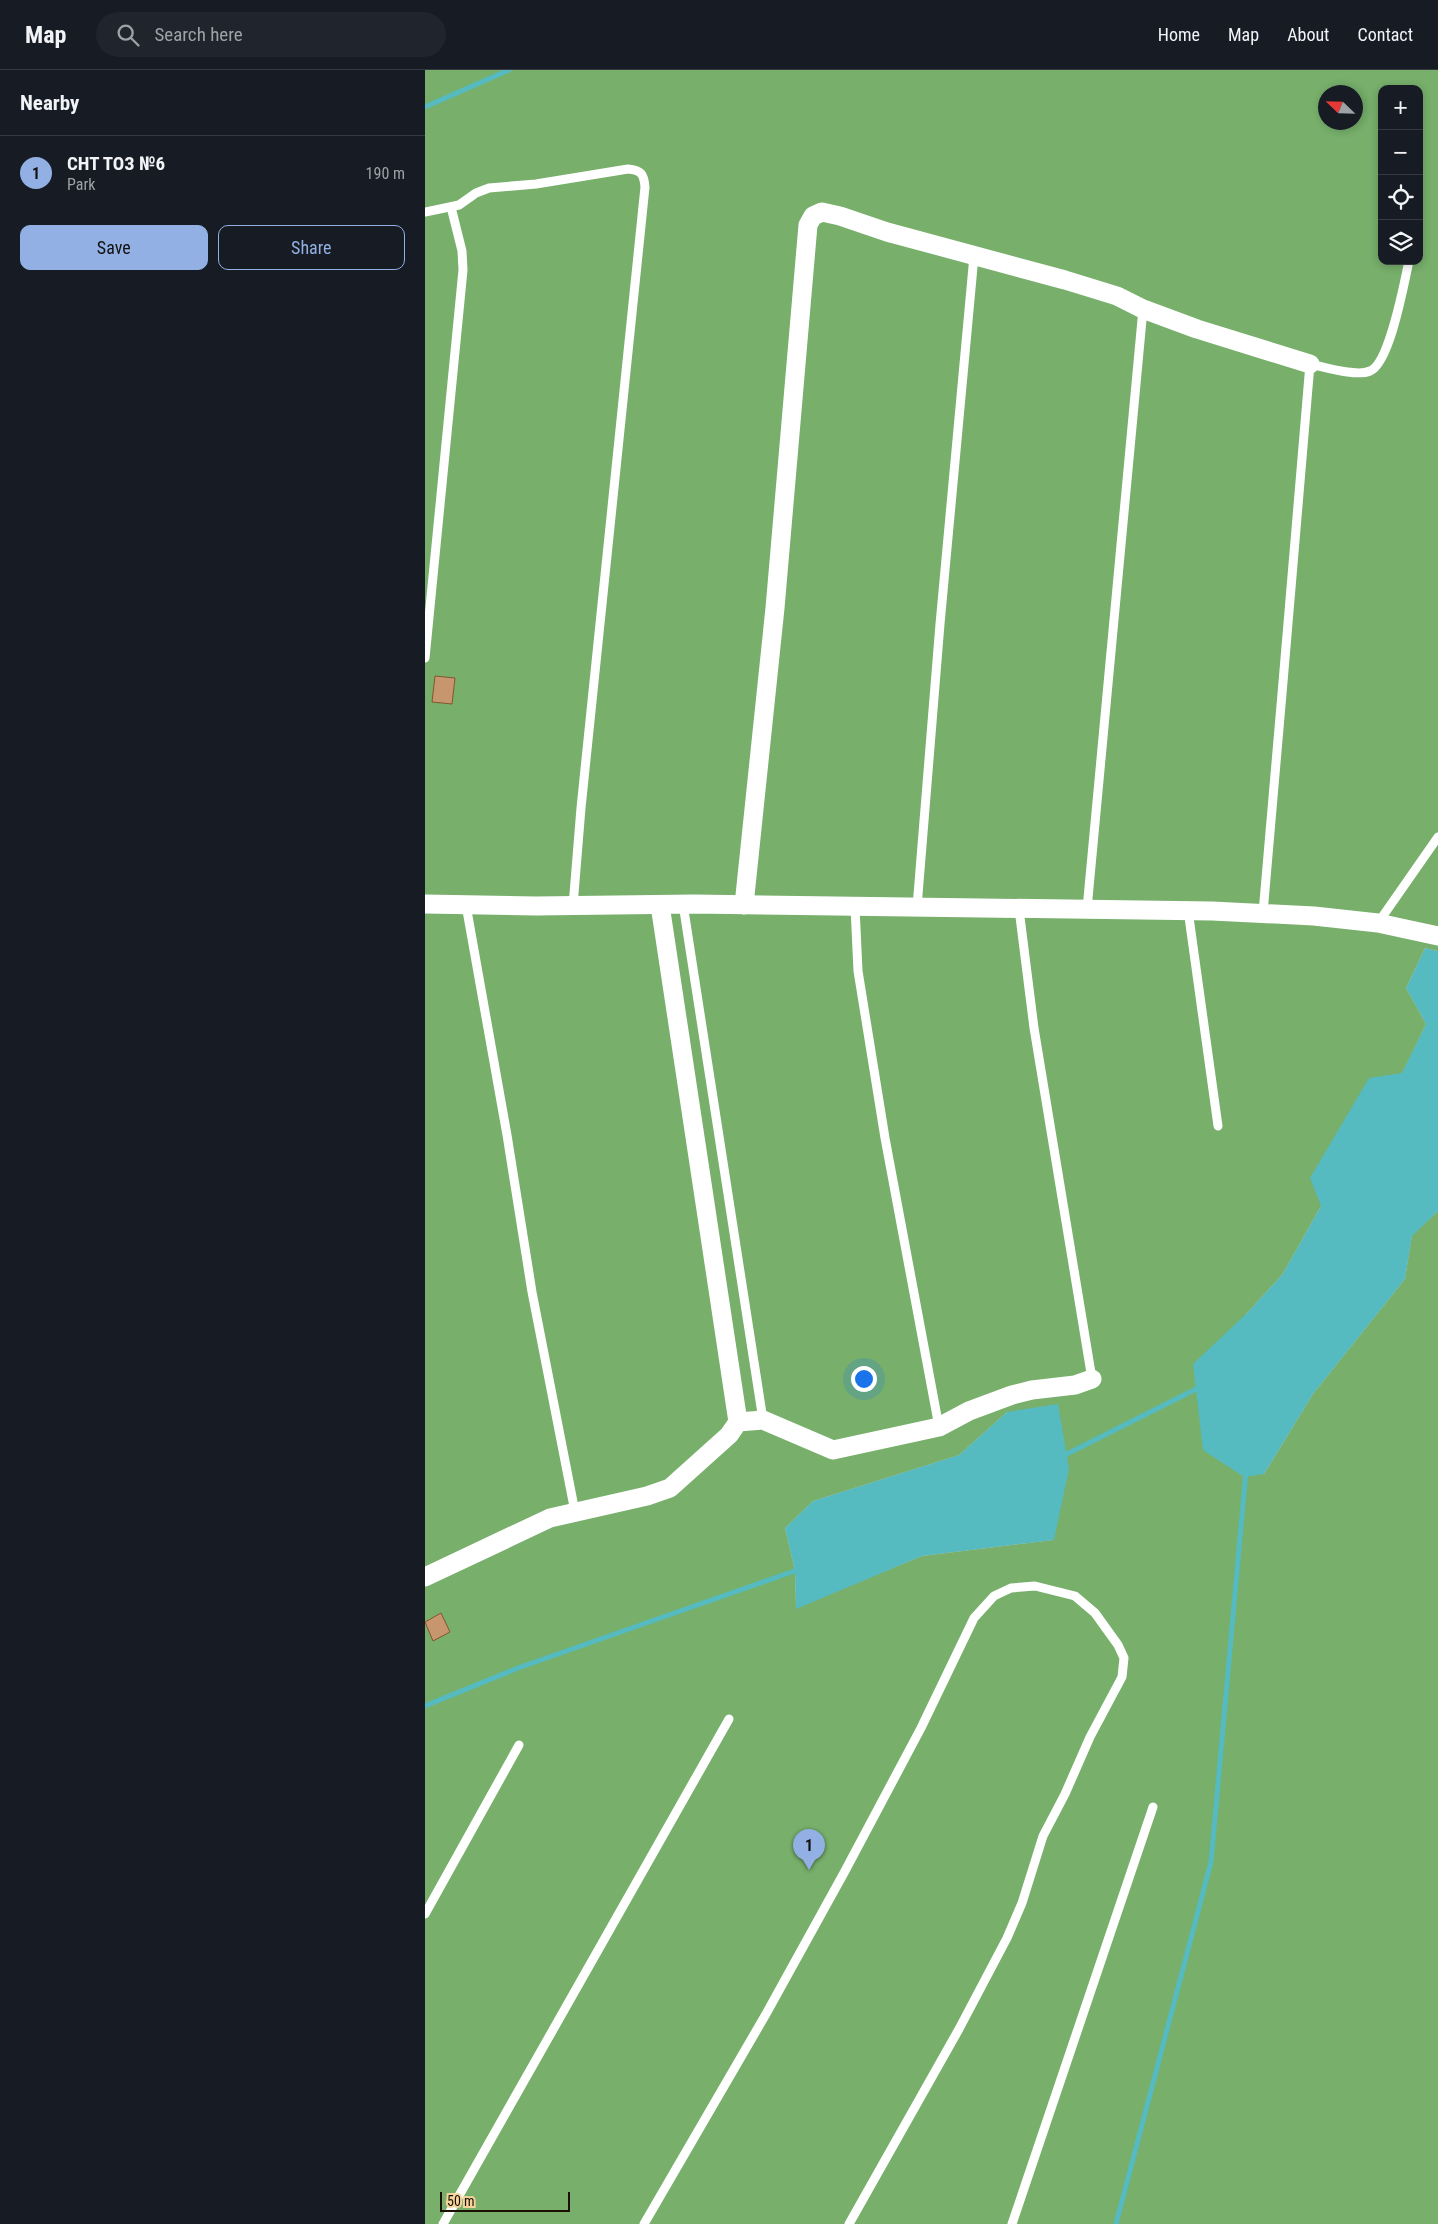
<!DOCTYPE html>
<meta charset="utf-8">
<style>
body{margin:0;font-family:"Roboto Condensed",sans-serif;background:#20242c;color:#f1f3f6}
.controls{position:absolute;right:15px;top:15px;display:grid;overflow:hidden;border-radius:10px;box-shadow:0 2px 8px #0003}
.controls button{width:45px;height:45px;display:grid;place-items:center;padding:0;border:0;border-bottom:1px solid #363941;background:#171b24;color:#f1f3f6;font:25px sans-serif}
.compass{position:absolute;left:893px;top:15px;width:45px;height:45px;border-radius:50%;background:#171b24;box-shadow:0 2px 8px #0003;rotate:293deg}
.scale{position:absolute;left:15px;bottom:12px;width:130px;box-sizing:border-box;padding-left:5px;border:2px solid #1c1000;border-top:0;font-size:14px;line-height:18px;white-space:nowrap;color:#1c1000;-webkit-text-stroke:4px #f4d39c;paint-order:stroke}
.you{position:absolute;left:438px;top:1308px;width:18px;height:18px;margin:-12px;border:4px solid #fff;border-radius:50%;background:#1a73e8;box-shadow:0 0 0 8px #1a73e833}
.badge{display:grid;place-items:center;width:32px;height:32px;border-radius:50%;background:#92b0e3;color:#111;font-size:16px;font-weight:700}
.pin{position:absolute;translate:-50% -41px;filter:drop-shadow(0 1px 2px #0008)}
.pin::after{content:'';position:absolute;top:26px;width:18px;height:15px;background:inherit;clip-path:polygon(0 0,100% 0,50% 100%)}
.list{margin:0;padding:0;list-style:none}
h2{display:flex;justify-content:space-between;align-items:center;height:65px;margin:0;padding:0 20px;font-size:21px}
h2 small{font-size:16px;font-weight:400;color:#9ea1a6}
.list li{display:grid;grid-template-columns:32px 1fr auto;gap:15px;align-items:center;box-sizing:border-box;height:75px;padding:0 20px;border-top:1px solid #363941}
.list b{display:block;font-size:19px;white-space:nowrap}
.list p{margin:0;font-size:16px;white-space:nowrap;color:#9ea1a6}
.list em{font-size:16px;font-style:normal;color:#9ea1a6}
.actions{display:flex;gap:10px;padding:15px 20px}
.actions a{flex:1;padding:11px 0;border:1px solid #92b0e3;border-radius:10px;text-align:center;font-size:18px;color:#92b0e3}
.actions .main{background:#92b0e3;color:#111}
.icon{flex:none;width:28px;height:28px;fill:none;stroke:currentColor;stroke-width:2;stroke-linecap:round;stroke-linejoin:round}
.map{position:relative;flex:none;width:1013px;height:2154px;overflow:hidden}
header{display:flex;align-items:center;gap:30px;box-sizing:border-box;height:70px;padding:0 25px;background:#171b24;border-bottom:1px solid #363941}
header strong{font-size:24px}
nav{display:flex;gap:28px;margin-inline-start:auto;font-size:18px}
.search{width:350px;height:45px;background:#20242c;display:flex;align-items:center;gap:12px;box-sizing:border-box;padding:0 18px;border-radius:28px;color:#9ea1a6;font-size:19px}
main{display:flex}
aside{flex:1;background:#171b24}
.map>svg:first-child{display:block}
</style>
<header>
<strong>Map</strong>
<div class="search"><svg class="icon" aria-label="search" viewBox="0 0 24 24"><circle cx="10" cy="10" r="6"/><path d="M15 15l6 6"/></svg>Search here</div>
<nav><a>Home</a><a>Map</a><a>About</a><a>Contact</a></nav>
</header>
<main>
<aside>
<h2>Nearby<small></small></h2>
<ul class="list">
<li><span class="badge">1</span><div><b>СНТ ТОЗ №6</b><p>Park</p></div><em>190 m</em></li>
</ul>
<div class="actions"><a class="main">Save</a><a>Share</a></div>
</aside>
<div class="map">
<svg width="1013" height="2154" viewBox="0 0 1013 2154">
<rect width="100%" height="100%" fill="#e7c68f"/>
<!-- green -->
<path fill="#77af6b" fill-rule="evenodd" d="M0,0H1013V881L1000,878L981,918L1001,954L977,1004L896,1136L857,1205L821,1244L839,1404L888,1324L980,1209L987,1165L1013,1141V2154H0ZM957,19H994V191H957ZM901,22H931V52H901ZM582,1342L628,1470L497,1486L371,1538L370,1501L360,1458L388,1431L534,1385Z"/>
<!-- water -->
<g fill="#55bbc1">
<polygon points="1000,878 1013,881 1013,1141 987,1166 980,1209 888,1324 839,1404 819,1407 778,1380 768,1294 821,1244 857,1205 896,1136 885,1108 944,1008 977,1003 1001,954 981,918"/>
<polygon points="633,1334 644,1399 629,1470 497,1486 371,1539 370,1501 360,1458 388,1431 534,1385 582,1342"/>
</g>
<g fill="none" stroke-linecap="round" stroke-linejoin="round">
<!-- stream -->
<g stroke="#55bbc1" stroke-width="5">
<polyline points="0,37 84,0"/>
<polyline points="636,1387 775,1317"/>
<polyline points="0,1636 93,1598 375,1499"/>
<polyline points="691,2154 786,1792 821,1401"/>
</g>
</g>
<!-- building -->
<g fill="#c7966f" stroke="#835630">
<polygon points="10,606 30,608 27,634 7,632"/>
<polygon points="16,1543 25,1562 8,1571 0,1552"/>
</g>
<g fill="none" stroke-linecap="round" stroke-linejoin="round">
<!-- lane -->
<g stroke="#fff" stroke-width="9">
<path d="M0,142L34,135L51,123L64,118L111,114L203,99C216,100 219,104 220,117L156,738L148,836"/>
<polyline points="0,588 38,200 37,181 26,137"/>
<polyline points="258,834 338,1350"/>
<polyline points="41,835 82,1065 107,1222 150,1442"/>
<polyline points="430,837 433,901 460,1068 514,1357"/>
<polyline points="492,837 515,554 549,186"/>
<polyline points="594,839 609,958 667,1309"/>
<polyline points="662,839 718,239"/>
<polyline points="763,840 793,1056"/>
<path d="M838,843C853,660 871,477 885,294C900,297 931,307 945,301C965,293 979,213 984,191"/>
<polyline points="953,853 1013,767"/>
<polyline points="0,1844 94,1675"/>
<polyline points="18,2154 304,1649"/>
<polyline points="219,2154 341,1944 420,1801 496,1658 549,1548 569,1526 586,1518 610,1516 650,1526 670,1543 693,1575 699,1588 697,1607 665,1667 640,1724 618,1766 597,1833 582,1868 534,1959 424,2154"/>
<polyline points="587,2154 728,1737"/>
</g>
<!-- street -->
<g stroke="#fff" stroke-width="19">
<polyline points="0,834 111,836 269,834 787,841 889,846 953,853 1013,866"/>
<polyline points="235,835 313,1352"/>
<polyline points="319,835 350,538 383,155 388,146 397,142 415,146 462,162 640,210 692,226 718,239 772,259 885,294"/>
<polyline points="0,1507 125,1448 222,1426 245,1418 304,1365 313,1352 338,1350 408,1380 514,1357 544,1341 587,1325 607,1320 650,1315 667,1309"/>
</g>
</g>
</svg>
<div class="controls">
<button>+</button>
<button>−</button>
<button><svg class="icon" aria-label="locate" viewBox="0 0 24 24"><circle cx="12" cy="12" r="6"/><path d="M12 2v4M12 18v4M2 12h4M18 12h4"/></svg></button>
<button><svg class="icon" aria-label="layers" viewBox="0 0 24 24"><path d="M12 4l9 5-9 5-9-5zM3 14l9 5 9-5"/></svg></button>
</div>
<svg class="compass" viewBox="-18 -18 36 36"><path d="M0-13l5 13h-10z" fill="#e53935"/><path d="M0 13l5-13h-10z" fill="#9ea1a6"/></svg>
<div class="scale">50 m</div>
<div class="you"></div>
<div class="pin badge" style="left:384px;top:1800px">1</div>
</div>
</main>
